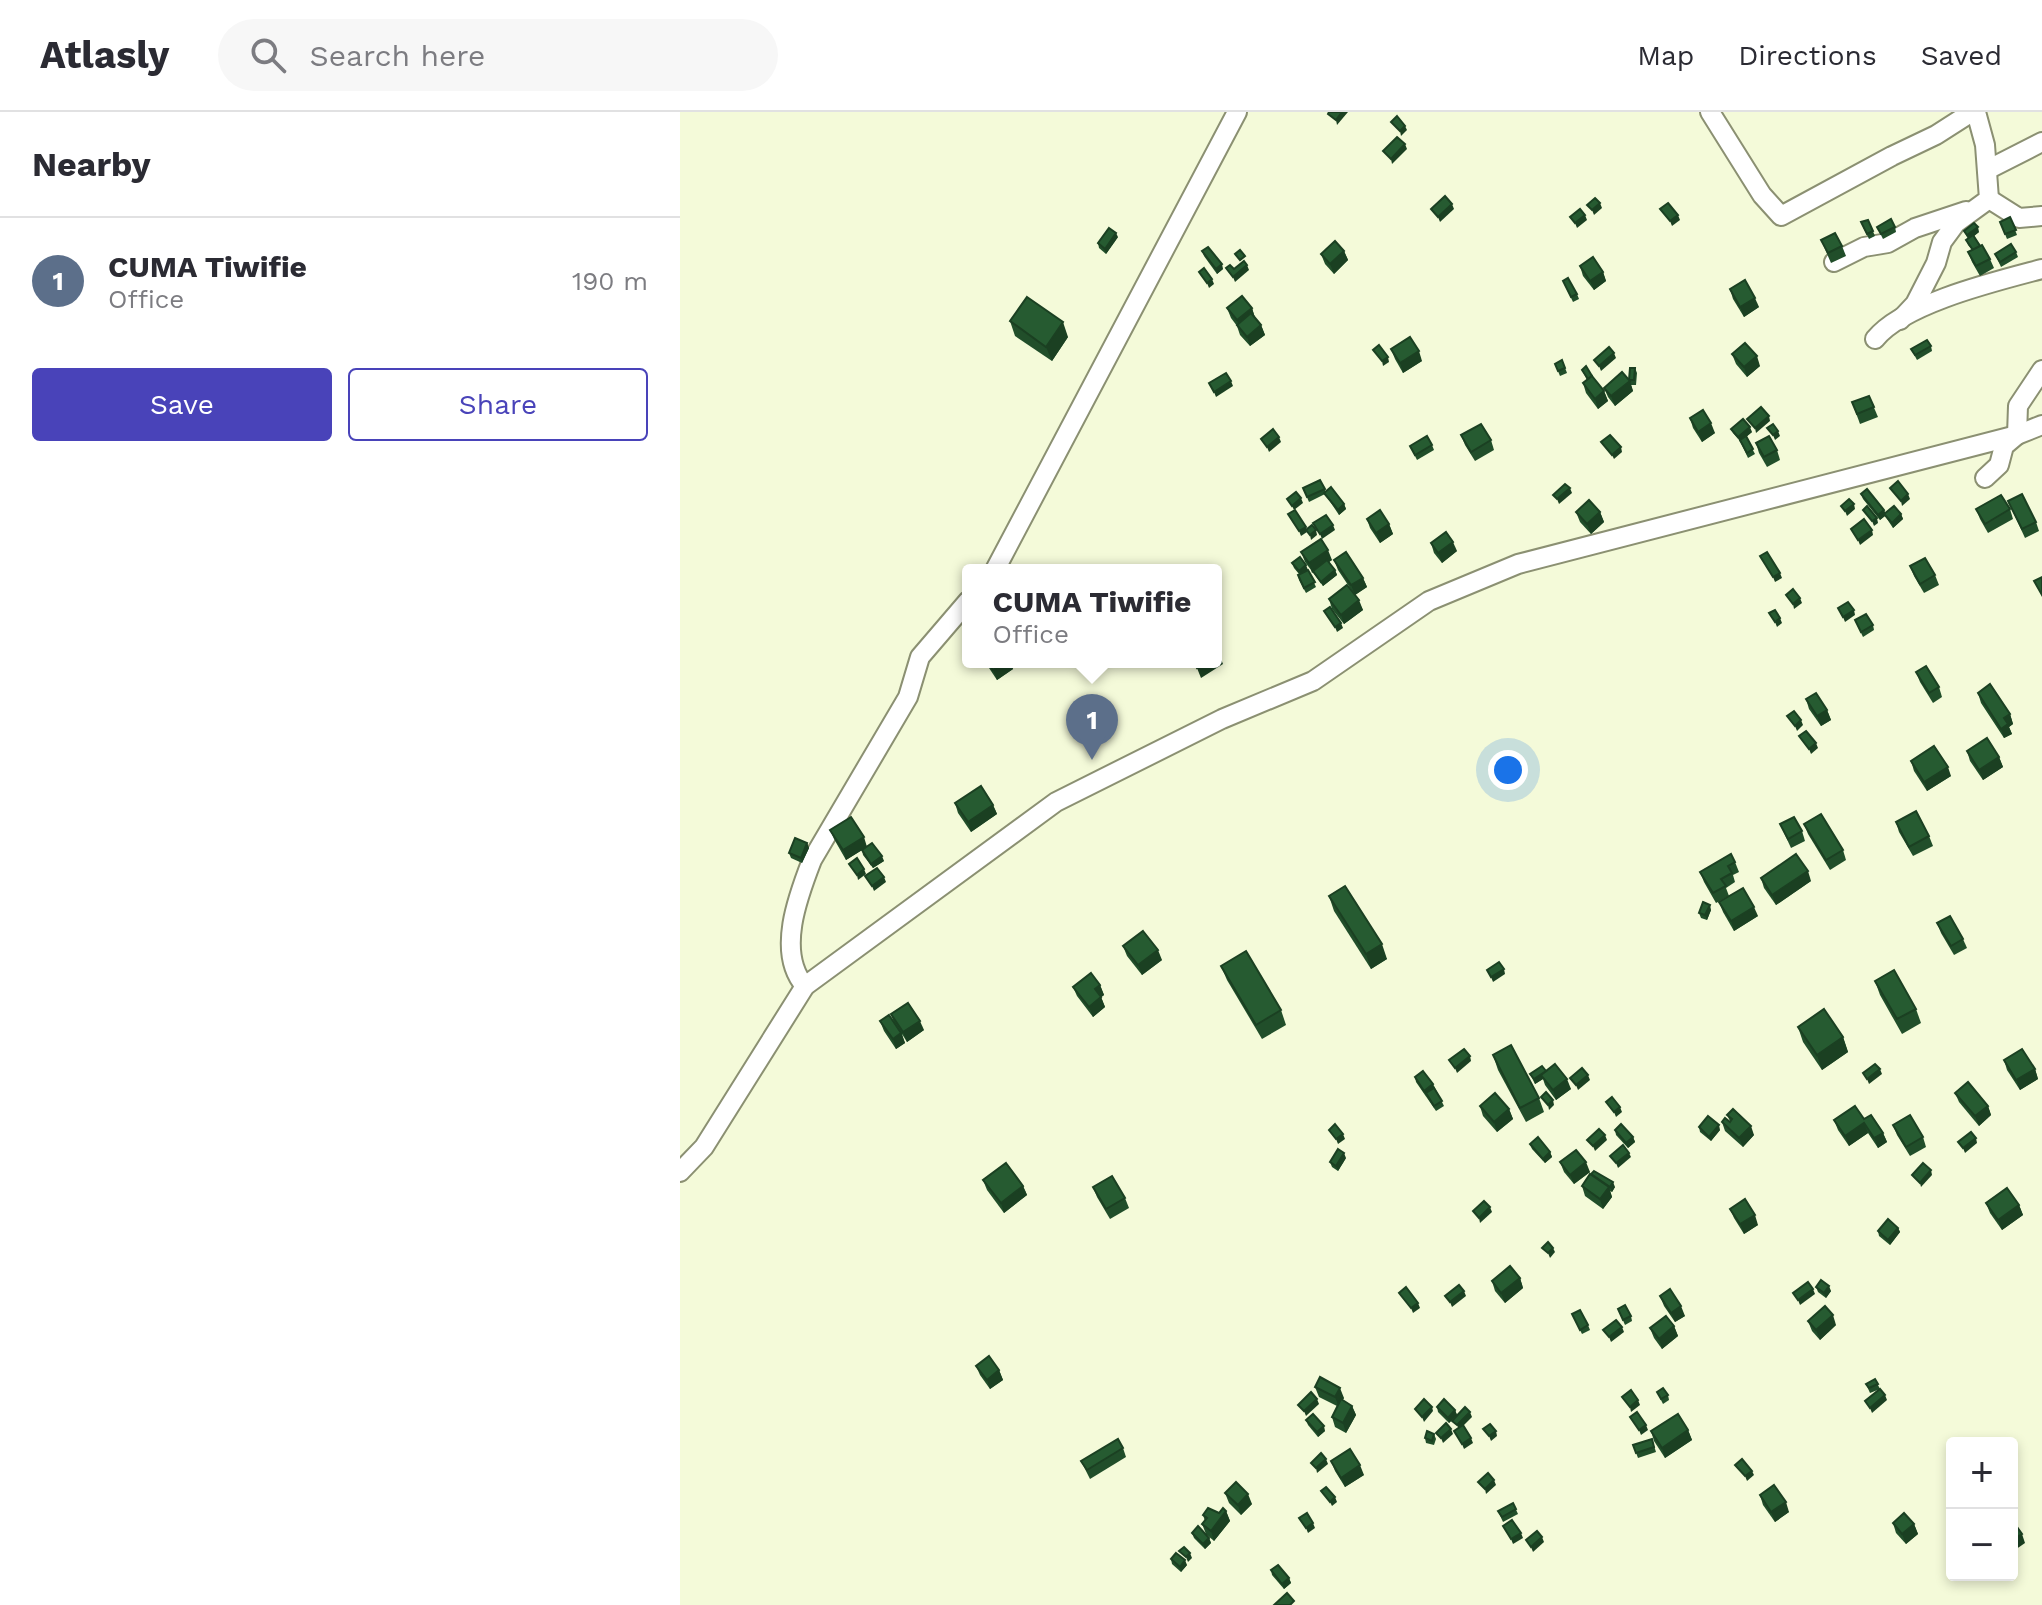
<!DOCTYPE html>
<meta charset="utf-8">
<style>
body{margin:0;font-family:"Work Sans",sans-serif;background:#f7f7f7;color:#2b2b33}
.controls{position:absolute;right:24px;bottom:24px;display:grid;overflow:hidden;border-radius:8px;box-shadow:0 4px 12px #0003}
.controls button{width:72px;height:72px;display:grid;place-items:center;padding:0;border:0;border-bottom:2px solid #e1e1e2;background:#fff;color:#2b2b33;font:40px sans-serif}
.you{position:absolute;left:828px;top:658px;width:28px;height:28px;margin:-20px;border:6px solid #fff;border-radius:50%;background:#1a73e8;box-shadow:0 0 0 12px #1a73e833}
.badge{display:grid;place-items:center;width:52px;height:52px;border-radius:50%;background:#4943b9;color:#fff;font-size:26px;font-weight:700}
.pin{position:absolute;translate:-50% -66px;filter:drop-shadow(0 2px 4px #0008)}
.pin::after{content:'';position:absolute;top:42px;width:28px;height:24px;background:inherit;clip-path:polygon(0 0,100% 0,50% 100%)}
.popup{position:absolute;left:282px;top:452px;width:260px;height:104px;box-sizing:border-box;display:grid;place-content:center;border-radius:8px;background:#fff;filter:drop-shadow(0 2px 6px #0005);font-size:26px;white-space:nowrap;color:#7c7c81}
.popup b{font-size:30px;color:#2b2b33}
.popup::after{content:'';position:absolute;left:50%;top:100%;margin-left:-16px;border:16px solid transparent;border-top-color:#fff}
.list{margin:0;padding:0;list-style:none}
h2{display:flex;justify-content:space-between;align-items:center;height:104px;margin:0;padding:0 32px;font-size:34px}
h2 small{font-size:26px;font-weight:400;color:#7c7c81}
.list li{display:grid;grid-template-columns:52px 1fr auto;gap:24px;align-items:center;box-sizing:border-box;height:128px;padding:0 32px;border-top:2px solid #e1e1e2}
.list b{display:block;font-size:30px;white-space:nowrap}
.list p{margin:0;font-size:26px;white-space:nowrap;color:#7c7c81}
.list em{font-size:26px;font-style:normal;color:#7c7c81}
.actions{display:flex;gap:16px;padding:24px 32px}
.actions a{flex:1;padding:18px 0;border:2px solid #4943b9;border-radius:8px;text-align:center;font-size:28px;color:#4943b9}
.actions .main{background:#4943b9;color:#fff}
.icon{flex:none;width:44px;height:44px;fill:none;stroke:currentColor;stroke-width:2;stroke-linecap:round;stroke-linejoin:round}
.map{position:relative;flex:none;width:1362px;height:1493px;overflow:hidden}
header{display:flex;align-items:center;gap:48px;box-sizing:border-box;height:112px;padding:0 40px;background:#fff;border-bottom:2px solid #e1e1e2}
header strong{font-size:38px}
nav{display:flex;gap:44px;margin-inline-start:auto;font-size:28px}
.search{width:560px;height:72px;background:#f7f7f7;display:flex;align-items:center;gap:20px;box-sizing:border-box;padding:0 28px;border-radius:44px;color:#7c7c81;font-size:30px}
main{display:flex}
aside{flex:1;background:#fff}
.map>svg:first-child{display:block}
</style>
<header>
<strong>Atlasly</strong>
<div class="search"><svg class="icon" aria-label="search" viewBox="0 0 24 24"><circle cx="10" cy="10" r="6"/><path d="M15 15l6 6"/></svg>Search here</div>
<nav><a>Map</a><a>Directions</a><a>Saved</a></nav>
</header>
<main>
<aside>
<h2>Nearby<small></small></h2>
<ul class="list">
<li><span class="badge" style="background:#5c6f8a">1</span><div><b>CUMA Tiwifie</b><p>Office</p></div><em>190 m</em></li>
</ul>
<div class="actions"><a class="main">Save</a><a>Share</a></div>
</aside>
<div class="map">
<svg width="1362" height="1493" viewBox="0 0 1362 1493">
<rect width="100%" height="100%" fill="#f4fad9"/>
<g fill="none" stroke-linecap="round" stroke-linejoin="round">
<!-- minor casing -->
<g stroke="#8b9072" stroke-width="22">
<g id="minor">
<polyline points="1030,0 1082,83 1101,104 1212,44 1256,23 1292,0"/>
<polyline points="1307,58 1362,30"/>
<polyline points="1309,87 1339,106 1362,104"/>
<polyline points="1154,150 1184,135 1208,131 1235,116 1286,99"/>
<polyline points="1220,208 1235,192 1256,151 1262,130 1276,111 1309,87 1305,33 1296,0"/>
<path d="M1195,227C1224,191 1317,169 1362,157"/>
<polyline points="1305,366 1319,353 1324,334 1337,323 1338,294 1362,258"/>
<polyline points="315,458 557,0"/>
<path d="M125,874C96,841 118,784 132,748L228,585L240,545L288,489"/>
<polyline points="0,1060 24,1035 125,874 376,690 542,607 633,569 749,489 838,452 1337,323 1362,313"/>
</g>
</g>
<!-- minor -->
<use href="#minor" stroke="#fff" stroke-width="18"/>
</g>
<!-- wall -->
<g fill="#214e2a">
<polygon points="1330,105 1337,123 1327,127 1320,110"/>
<polygon points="1188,108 1195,124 1189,127 1183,115"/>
<polygon points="1197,115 1215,115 1216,120 1203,127"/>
<polygon points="1284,119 1299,120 1294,124 1310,147 1314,156 1300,164 1292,150 1288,140 1292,138 1288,133 1286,128 1288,127"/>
<polygon points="438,125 426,142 419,136 418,131"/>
<polygon points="1141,128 1162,134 1166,144 1151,151"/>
<polygon points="522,139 543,157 537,162 524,144"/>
<polygon points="664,139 668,148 654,162 645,152 641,142"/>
<polygon points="1336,140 1338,145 1321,155 1315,142"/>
<polygon points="900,154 923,160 926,169 914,178 903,164"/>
<polygon points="883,169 897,182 899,187 893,190"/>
<polygon points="1050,177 1079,195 1064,205 1053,187"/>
<polygon points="547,196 572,196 575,206 581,213 585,223 570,234 560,223 557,214 551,206"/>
<polygon points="330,209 388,225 372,249 335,224"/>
<polygon points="1251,234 1252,239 1237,248 1231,237"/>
<polygon points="711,237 742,249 723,261 715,247"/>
<polygon points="1052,242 1080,254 1067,265 1056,252"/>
<polygon points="882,248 887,261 880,264 875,252"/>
<polygon points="955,256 957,261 956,273 951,273 953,279 935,294 928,285 924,276 949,269"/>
<polygon points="902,258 912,264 924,279 928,289 918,297 906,281 903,271 907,268"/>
<polygon points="1189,284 1198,305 1180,312 1172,290"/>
<polygon points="1010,306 1035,321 1022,330 1013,316"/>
<polygon points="1051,317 1072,320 1066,325 1075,342 1068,346 1060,329 1053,321"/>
<polygon points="781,323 811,328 814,338 795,349 785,333"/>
<polygon points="1076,331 1097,338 1100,348 1087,355 1079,341"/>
<polygon points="752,333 754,338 737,348 730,334"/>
<polygon points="640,368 646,380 664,392 666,397 659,403 645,382 629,390 623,376"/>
<polygon points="1181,382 1204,398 1205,401 1221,402 1223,407 1213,416 1205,404 1200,408 1183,387"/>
<polygon points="1328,389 1356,410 1359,419 1345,426"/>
<polygon points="1296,397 1330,397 1333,407 1308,421 1300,407"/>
<polygon points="896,400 920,400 924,410 911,422 900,410"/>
<polygon points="687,407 709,412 713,422 700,431 690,416"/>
<polygon points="751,431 777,439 762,451 754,441"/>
<polygon points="621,440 652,448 649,450 655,458 657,463 643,474 625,450"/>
<polygon points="654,448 683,466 687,475 675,483 683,498 664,512 652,497 649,487 674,482 658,458"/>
<polygon points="612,451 628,458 636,475 626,481 619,468 618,463 619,462 614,456"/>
<polygon points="1230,454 1255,463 1259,473 1244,481 1234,464"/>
<polygon points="1175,508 1193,513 1194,518 1183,525"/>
<polygon points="305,550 330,550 333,557 317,568"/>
<polygon points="1236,560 1259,575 1262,585 1253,591 1240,570"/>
<polygon points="1298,581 1330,602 1333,612 1329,615 1332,622 1324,626 1301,591"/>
<polygon points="1126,587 1147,598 1151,608 1141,614 1129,597"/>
<polygon points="1287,639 1319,645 1323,655 1303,668 1290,649"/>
<polygon points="1231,649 1271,664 1247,679 1234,659"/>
<polygon points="275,691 313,693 317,702 291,720 278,701"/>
<polygon points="1216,710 1249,724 1253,734 1233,744 1219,720"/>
<polygon points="1100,712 1122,719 1125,729 1111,736"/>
<polygon points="1124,712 1163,738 1166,748 1150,758 1128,722"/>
<polygon points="150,718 187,734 204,749 193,756 183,743 182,738 166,748 154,727"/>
<polygon points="127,731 129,736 122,751 111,746 109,741"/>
<polygon points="1055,750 1059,760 1053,763 1055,770 1046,776 1049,784 1036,791 1024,770 1020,760"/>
<polygon points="1081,766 1131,769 1096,793 1084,776"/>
<polygon points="649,784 707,847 691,857 654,799"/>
<polygon points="1039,790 1078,804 1054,819 1043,800"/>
<polygon points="1031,798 1027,808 1021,806 1019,801"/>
<polygon points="1257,811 1283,827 1287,836 1274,843 1261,821"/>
<polygon points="443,834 482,848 462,863 447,844"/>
<polygon points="541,854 601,898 606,913 582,927 547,868"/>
<polygon points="1195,869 1236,897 1241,911 1222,922 1200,883"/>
<polygon points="420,873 424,883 421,885 425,895 413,905 397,884 393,875"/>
<polygon points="211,902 244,918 227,930 222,922 225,931 216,937 204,919 200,909 214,911"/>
<polygon points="1118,915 1163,925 1168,940 1142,958 1123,930"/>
<polygon points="813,943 859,986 864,1000 846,1010 818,958"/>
<polygon points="1324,948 1355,957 1358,967 1340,978 1327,958"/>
<polygon points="866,959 891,977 876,988 865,973 863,967 855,972 850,962"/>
<polygon points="735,965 753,972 764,994 756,999 736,970"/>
<polygon points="1275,981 1308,994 1311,1003 1299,1014 1279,990"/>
<polygon points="800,994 829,997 833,1007 817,1020 803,1004"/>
<polygon points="1047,1003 1074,1023 1063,1035 1045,1019 1042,1010 1050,1009"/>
<polygon points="1184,1007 1203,1021 1207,1030 1198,1036 1188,1021 1169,1034 1158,1018 1154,1008"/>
<polygon points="1213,1013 1243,1025 1246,1035 1230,1044 1217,1023"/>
<polygon points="1019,1015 1040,1018 1031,1029 1020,1020"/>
<polygon points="935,1018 953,1025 955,1030 948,1036 936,1023"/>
<polygon points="850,1032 870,1040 872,1045 865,1051 852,1037"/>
<polygon points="666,1046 658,1059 652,1055 650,1050"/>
<polygon points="880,1050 910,1060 894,1072 884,1060"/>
<polygon points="303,1068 343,1074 347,1083 324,1101 307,1078"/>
<polygon points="902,1074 935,1075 932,1080 930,1079 932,1085 923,1097 905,1084"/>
<polygon points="413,1075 445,1086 449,1096 430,1107 417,1085"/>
<polygon points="1306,1091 1339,1093 1343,1103 1322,1118 1310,1101"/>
<polygon points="1050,1097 1078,1113 1064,1122 1054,1106"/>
<polygon points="1218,1116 1220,1120 1210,1133 1199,1124 1198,1119"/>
<polygon points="840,1166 843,1176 825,1191 815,1179 812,1169"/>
<polygon points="1136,1175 1151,1179 1146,1186 1138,1180"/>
<polygon points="980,1184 1005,1204 995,1210 984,1194"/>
<polygon points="938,1197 951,1204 952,1209 945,1213"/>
<polygon points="892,1202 908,1213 910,1218 902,1222"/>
<polygon points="1128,1209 1156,1213 1140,1228 1132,1219"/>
<polygon points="994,1214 998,1224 982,1237 974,1226 970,1216"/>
<polygon points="296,1254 319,1258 323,1268 310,1277 300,1263"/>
<polygon points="1195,1267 1200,1277 1190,1281 1186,1272"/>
<polygon points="635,1275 664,1286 662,1288 672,1294 676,1303 666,1321 655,1315 652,1305 657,1294 639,1285"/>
<polygon points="977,1280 988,1283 989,1288 983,1292"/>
<polygon points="757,1295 775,1298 777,1303 769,1311 758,1300"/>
<polygon points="626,1308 645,1319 638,1325 628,1313"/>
<polygon points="1008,1318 1012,1328 985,1346 974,1329 971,1319"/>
<polygon points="754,1322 756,1327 754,1333 746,1331 745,1326"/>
<polygon points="972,1327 976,1340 958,1346 953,1333"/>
<polygon points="443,1336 446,1345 410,1367 401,1349"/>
<polygon points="651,1349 684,1363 665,1375 655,1359"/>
<polygon points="545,1381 572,1392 561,1403 549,1391"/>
<polygon points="1080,1383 1109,1400 1095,1410 1083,1393"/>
<polygon points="833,1391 838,1402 823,1410 818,1399"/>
<polygon points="546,1399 550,1409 534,1429 526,1422 529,1426 531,1431 525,1437 514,1426 512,1421 526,1422 522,1412 525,1409 523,1403"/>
<polygon points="1213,1411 1234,1412 1238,1422 1226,1432 1216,1421"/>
<polygon points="491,1447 507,1453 501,1460 492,1452"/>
<polygon points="591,1458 609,1466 611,1471 604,1477 592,1463"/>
</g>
<!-- shaded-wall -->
<g fill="#1b4022">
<polygon points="662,0 668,0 657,13 656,8"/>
<polygon points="725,14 727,18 721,24 720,19"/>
<polygon points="725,32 727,37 712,52 711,47"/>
<polygon points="920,91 922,96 914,103 912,98"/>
<polygon points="772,92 774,97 760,110 758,105"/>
<polygon points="905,103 907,108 897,116 895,111"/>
<polygon points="998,103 1000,108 992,114 990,109"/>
<polygon points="1298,115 1299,120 1289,128 1287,123"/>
<polygon points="436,121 438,125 426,142 425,137"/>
<polygon points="664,139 668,148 654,162 650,152"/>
<polygon points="542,152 543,157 537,162 536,157"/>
<polygon points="567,153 569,158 555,170 553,165"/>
<polygon points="923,160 926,169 914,178 910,169"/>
<polygon points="532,167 534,172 529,176 527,171"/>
<polygon points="1075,186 1079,195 1064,205 1060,195"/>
<polygon points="572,196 575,206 560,218 557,208"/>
<polygon points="383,210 388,225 372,249 366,235"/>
<polygon points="581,213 585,223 570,234 567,225"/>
<polygon points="739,239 742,249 723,261 720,251"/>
<polygon points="934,241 936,246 921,259 919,254"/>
<polygon points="1077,244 1080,254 1067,265 1064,255"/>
<polygon points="708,245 709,250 703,254 702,249"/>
<polygon points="551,269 553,274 536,285 534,280"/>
<polygon points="950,269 953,279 935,294 931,284"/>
<polygon points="924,279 928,289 918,297 915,287"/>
<polygon points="1089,304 1090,309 1076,321 1075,316"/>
<polygon points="1031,311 1035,321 1022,330 1018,320"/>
<polygon points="1070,315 1072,320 1060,330 1058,325"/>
<polygon points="1098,319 1100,324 1095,328 1093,323"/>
<polygon points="599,325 601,330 589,340 587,335"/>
<polygon points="941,335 942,340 934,347 932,343"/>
<polygon points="890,376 892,381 879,392 877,387"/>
<polygon points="1228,382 1230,387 1222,394 1221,389"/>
<polygon points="621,386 623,391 614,398 612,394"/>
<polygon points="664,392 666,397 659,403 658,398"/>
<polygon points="1174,392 1175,397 1167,404 1165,399"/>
<polygon points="1204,398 1206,403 1200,408 1198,403"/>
<polygon points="920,400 924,410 911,422 907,412"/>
<polygon points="1221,402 1223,407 1213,416 1212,411"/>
<polygon points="1197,406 1198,411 1194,414 1192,409"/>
<polygon points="709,412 713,422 700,431 696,421"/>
<polygon points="653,413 655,418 642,427 640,422"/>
<polygon points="626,415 627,420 621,424 619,419"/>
<polygon points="636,418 637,423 631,428 630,423"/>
<polygon points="1192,418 1193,423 1180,433 1178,428"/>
<polygon points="773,430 777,439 762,451 758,441"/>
<polygon points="648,438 652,448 632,461 629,451"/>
<polygon points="626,453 628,458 621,464 619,459"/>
<polygon points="655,458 657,463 643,474 641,470"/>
<polygon points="1100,461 1102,466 1095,470 1093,465"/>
<polygon points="683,466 687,475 675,483 671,473"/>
<polygon points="1120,486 1122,491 1114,497 1113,492"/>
<polygon points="679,488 683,498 664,512 661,503"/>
<polygon points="1174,498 1175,503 1165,510 1163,505"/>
<polygon points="1100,506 1102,511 1097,515 1095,510"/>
<polygon points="661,511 663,516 657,520 655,515"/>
<polygon points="539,542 543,552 521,566 517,556 527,550 536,550 536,544"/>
<polygon points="325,550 330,550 333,557 317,568 313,558"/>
<polygon points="1147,598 1151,608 1141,614 1137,604"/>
<polygon points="1330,602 1333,612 1329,615 1332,622 1324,626 1321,617 1324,606"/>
<polygon points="1121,608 1123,613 1117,619 1115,614"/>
<polygon points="1136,631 1138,636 1131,642 1129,637"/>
<polygon points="1319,645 1323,655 1303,668 1299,658"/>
<polygon points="1268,655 1271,664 1247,679 1244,670"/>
<polygon points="313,693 317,702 291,720 288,710"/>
<polygon points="184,725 187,735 166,748 163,738"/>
<polygon points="127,731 129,736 122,751 121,746"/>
<polygon points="202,744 204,749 193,756 191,752"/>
<polygon points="184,757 186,762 178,768 177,763"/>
<polygon points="1128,759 1131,769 1096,793 1092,783"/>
<polygon points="204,765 206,770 194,779 192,774"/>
<polygon points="1030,793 1031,798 1027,808 1025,803"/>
<polygon points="1074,795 1078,804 1054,819 1051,809"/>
<polygon points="702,832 707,847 691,857 686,842"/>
<polygon points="478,838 482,848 462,863 458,853"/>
<polygon points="824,857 825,862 813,870 811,865"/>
<polygon points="420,873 424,883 419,887 415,877"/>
<polygon points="421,885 425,895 413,905 409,895"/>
<polygon points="240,909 244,918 227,930 223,920"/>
<polygon points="221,921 225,931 216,937 213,927"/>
<polygon points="1163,925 1168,940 1142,958 1137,943"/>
<polygon points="790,944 791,949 777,961 775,956"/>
<polygon points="1200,957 1202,962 1189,972 1187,967"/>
<polygon points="1355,957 1358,967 1340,978 1336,968"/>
<polygon points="866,959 861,963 863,967 855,972 854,967"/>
<polygon points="908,963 910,968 898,978 896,973"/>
<polygon points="887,967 891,977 876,988 873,978"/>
<polygon points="753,972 754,977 746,983 744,979"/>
<polygon points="873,988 874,993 869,998 868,993"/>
<polygon points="1308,994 1311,1003 1299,1014 1295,1004"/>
<polygon points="940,995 942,1000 936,1005 934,1000"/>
<polygon points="829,997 833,1007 817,1020 814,1010"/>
<polygon points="1184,1011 1188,1021 1169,1034 1165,1024"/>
<polygon points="1039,1013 1040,1018 1031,1029 1029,1025"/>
<polygon points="1071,1014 1074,1023 1063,1035 1059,1026"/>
<polygon points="1203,1021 1207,1030 1198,1036 1194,1026"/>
<polygon points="663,1022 665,1027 658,1032 656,1027"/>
<polygon points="925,1023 927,1028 915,1039 913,1034"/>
<polygon points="953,1025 955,1030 948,1036 946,1031"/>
<polygon points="1296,1026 1297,1031 1285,1041 1283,1036"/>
<polygon points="870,1040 872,1045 865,1051 863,1047"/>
<polygon points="664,1041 666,1046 658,1059 656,1054"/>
<polygon points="949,1041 951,1045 938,1056 936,1051"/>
<polygon points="906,1050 910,1060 894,1072 890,1063"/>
<polygon points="1251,1058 1252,1063 1241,1075 1240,1071"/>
<polygon points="933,1070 935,1075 932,1080 930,1075"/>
<polygon points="343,1074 347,1083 324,1101 321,1091"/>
<polygon points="929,1075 932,1085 923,1097 920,1087"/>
<polygon points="1339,1093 1343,1103 1322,1118 1318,1108"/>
<polygon points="810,1095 812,1100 800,1111 799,1106"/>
<polygon points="1075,1103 1078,1113 1064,1122 1060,1112"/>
<polygon points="1218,1116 1220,1120 1210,1133 1208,1128"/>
<polygon points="873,1136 875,1140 870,1146 868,1141"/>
<polygon points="840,1166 843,1176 825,1191 821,1181"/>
<polygon points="1149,1174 1151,1179 1146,1186 1144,1181"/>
<polygon points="1133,1177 1135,1182 1120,1193 1118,1188"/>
<polygon points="784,1179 786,1184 772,1195 770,1190"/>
<polygon points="738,1191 740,1196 733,1201 731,1196"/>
<polygon points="1001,1194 1005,1204 995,1210 991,1201"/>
<polygon points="1153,1203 1156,1213 1140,1228 1136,1218"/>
<polygon points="994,1214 998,1224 982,1237 979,1227"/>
<polygon points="942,1215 944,1220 931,1230 929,1225"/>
<polygon points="319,1258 323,1268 310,1277 307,1268"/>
<polygon points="660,1276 664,1286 659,1295 655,1285"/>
<polygon points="1205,1283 1207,1288 1192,1301 1190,1296"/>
<polygon points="637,1287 639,1292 626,1304 624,1299"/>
<polygon points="958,1288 960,1293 951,1300 950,1295"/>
<polygon points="672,1294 676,1303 666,1321 663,1311"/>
<polygon points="752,1295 753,1299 744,1310 742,1305"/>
<polygon points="775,1298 777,1303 769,1311 768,1306"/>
<polygon points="790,1300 792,1305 779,1318 777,1313"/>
<polygon points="966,1313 968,1318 961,1323 959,1318"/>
<polygon points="644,1314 645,1319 638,1325 637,1320"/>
<polygon points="771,1317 773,1322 763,1331 761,1326"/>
<polygon points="1008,1318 1012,1328 985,1346 982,1336"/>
<polygon points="816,1319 817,1324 811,1329 809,1324"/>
<polygon points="791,1326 793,1331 784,1337 782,1332"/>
<polygon points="646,1347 648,1352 637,1361 636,1356"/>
<polygon points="680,1353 684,1363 665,1375 661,1366"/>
<polygon points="1072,1359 1074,1363 1067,1369 1065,1364"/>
<polygon points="814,1368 816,1373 806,1382 805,1377"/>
<polygon points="568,1382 572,1392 561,1403 558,1393"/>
<polygon points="655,1385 657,1390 652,1394 650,1390"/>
<polygon points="1106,1390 1109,1400 1095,1410 1091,1400"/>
<polygon points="546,1399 550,1409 534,1429 531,1419"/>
<polygon points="633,1411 635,1416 628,1421 626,1416"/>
<polygon points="1234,1412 1238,1422 1226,1432 1222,1422"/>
<polygon points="841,1421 843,1426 833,1432 831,1427"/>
<polygon points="1342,1422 1345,1431 1332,1440 1332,1428"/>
<polygon points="862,1425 864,1430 853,1440 851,1435"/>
<polygon points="529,1426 531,1431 525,1437 523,1432"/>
<polygon points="510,1441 512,1446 508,1450 506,1445"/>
<polygon points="505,1448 507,1453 501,1460 500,1455"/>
<polygon points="609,1466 611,1471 604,1477 602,1472"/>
</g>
<!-- building -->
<g fill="#265b31" stroke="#1b4022" stroke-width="2">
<polygon points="649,0 662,0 656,8 648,2"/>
<polygon points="717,4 725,14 720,19 711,10"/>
<polygon points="717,25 725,32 711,47 703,39"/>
<polygon points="765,84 772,92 758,105 751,97"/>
<polygon points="915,86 920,91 912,98 907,93"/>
<polygon points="988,91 998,103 990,109 980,97"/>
<polygon points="900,97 905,103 895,111 890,105"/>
<polygon points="1330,105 1336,118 1325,122 1320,110"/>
<polygon points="1211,107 1215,115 1201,122 1197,115"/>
<polygon points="1188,108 1193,119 1187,122 1181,110"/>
<polygon points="1294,111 1298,115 1287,123 1284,119"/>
<polygon points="429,116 436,121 425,137 418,131"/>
<polygon points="1155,121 1162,134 1148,141 1141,128"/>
<polygon points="1293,123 1300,134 1293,138 1286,128"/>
<polygon points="655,129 664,139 650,152 641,142"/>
<polygon points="1331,132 1336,140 1320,150 1315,142"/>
<polygon points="1302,133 1310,147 1296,154 1288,140"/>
<polygon points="528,135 542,152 536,157 522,139"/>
<polygon points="560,138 565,144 560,148 555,142"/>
<polygon points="913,145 923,160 910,169 900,154"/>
<polygon points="564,149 567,153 553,165 546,156 550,153 554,157"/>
<polygon points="524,156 532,167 527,171 519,160"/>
<polygon points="888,166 897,182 891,185 883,169"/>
<polygon points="1065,168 1075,186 1060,195 1050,177"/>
<polygon points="562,184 572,196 557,208 547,196"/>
<polygon points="347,185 383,210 366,235 330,209"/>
<polygon points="571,201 581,213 567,225 557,213"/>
<polygon points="730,225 739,239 720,251 711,237"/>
<polygon points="1247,228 1251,234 1235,243 1231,237"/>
<polygon points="1065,231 1077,244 1064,255 1052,242"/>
<polygon points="699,233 708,245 702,249 693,238"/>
<polygon points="929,235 934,241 919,254 914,248"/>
<polygon points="882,248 885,256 878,259 875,252"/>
<polygon points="906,254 912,264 908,267 902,258"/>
<polygon points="950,256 955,256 954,268 949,268"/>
<polygon points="942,260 950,269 931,284 924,276"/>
<polygon points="546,261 551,269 534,280 529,271"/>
<polygon points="912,264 924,279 915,287 903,271"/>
<polygon points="1189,284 1194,295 1177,302 1172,290"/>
<polygon points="1081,295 1089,304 1075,316 1067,307"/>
<polygon points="1023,298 1031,311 1018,320 1010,306"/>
<polygon points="1063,307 1070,315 1058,325 1051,317"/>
<polygon points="801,312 811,328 791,340 781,323"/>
<polygon points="1093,312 1098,319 1093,323 1087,316"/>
<polygon points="593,317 599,325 587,335 581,327"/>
<polygon points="930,323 941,335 932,343 921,330"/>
<polygon points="747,324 752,333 735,343 730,334"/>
<polygon points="1066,324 1073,337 1067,341 1060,328"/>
<polygon points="1089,324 1097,338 1084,345 1076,331"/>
<polygon points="640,368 645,377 627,385 623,376"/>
<polygon points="1218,369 1228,382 1221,389 1210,376"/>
<polygon points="885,372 890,376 877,387 873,383"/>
<polygon points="651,375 664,392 658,398 644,381"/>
<polygon points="1187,377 1204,398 1198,403 1181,382"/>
<polygon points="616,380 621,386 612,394 607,387"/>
<polygon points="1342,382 1356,410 1342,417 1328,389"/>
<polygon points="1321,383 1330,397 1305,412 1296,397"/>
<polygon points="1169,387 1174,392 1165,399 1161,394"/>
<polygon points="909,388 920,400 907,412 896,400"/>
<polygon points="1187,394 1197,406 1192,409 1183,398"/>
<polygon points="1214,394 1221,402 1212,411 1204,402"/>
<polygon points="615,398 626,415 619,419 608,402"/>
<polygon points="700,398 709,412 696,421 687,407"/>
<polygon points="646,403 653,413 640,422 633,411"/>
<polygon points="1184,407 1192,418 1178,428 1171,417"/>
<polygon points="632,413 636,418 630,423 626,418"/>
<polygon points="766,420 773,430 758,441 751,431"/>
<polygon points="641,427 648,438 629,451 621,440"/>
<polygon points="666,440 683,466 671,473 654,448"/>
<polygon points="1087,440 1100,461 1093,465 1080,444"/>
<polygon points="620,445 626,453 619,459 612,451"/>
<polygon points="1245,446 1255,463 1240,472 1230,454"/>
<polygon points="647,448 655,458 641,470 633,459"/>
<polygon points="628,458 635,470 624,476 618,463"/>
<polygon points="1362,465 1362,483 1354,469"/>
<polygon points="667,473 679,488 661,503 649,487"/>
<polygon points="1113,477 1120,486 1113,492 1106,483"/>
<polygon points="1168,490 1174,498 1163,505 1158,496"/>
<polygon points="650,495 661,511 655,515 644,499"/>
<polygon points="1095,498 1100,506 1095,510 1089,501"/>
<polygon points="1186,502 1193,513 1181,520 1175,508"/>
<polygon points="308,550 325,550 313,558"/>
<polygon points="514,550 527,550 517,556"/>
<polygon points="1246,554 1259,575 1249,581 1236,560"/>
<polygon points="1310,572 1330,602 1324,606 1328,612 1321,617 1298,581"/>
<polygon points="1136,581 1147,598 1137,604 1126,587"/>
<polygon points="1114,599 1121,608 1115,614 1107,604"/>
<polygon points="1126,619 1136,631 1129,637 1119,624"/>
<polygon points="1307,626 1319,645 1299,658 1287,639"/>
<polygon points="1254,634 1268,655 1244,670 1231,649"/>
<polygon points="301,674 313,693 288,710 275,691"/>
<polygon points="1236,699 1249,724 1229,735 1216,710"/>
<polygon points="1141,702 1163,738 1146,748 1124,712"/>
<polygon points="171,705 184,725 163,738 150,718"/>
<polygon points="1114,705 1122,719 1108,727 1100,712"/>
<polygon points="115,726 127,731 121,746 109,741"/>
<polygon points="192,731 202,744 191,752 182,738"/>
<polygon points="1051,742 1055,750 1048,754 1052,761 1041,767 1046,774 1033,781 1020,760"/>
<polygon points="1116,742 1128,759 1092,783 1081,766"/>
<polygon points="177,746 184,757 177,763 169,752"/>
<polygon points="197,756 204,765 192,774 185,764"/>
<polygon points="665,774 702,832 686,842 649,784"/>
<polygon points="1063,776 1074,795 1051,809 1039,790"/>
<polygon points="1023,790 1030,793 1025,803 1019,801"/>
<polygon points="1270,804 1283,827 1271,834 1257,811"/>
<polygon points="463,819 478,838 458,853 443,834"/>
<polygon points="566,839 601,898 576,913 541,854"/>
<polygon points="819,850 824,857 811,865 807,858"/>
<polygon points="1214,858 1236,897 1217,907 1195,869"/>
<polygon points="411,861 420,873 415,877 421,885 409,895 393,875"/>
<polygon points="228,891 240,909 223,920 211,902"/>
<polygon points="1144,897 1163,925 1137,943 1118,915"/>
<polygon points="209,903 221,921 213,927 200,909"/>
<polygon points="831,933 859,986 840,996 813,943"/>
<polygon points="784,937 790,944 775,956 769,948"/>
<polygon points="1342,937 1355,957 1336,968 1324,948"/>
<polygon points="875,952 887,967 873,978 861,963"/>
<polygon points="1195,952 1200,957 1187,967 1183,961"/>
<polygon points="862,954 866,959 854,967 850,962"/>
<polygon points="902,956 908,963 896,973 890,966"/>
<polygon points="743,959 753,972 744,979 735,965"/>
<polygon points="1288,970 1308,994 1295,1004 1275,981"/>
<polygon points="754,976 762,989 754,994 746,981"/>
<polygon points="866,980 873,988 868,993 861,985"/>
<polygon points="815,981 829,997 814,1010 800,994"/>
<polygon points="932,985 940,995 934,1000 926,990"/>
<polygon points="1175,994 1184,1007 1191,1003 1203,1021 1194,1026 1184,1011 1165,1024 1154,1008"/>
<polygon points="1053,997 1071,1014 1059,1026 1042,1010 1045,1006 1050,1010 1052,1007 1047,1003"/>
<polygon points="1230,1003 1243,1025 1226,1035 1213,1013"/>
<polygon points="1028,1004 1039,1013 1029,1025 1019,1015"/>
<polygon points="655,1012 663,1022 656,1027 649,1018"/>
<polygon points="941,1012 953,1025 946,1031 935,1018"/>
<polygon points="919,1017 925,1023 913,1034 907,1028"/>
<polygon points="1291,1020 1296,1026 1283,1036 1278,1030"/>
<polygon points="858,1025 870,1040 863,1047 850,1032"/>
<polygon points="943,1033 949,1041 936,1051 930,1044"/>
<polygon points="658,1037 664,1041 656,1054 650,1050"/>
<polygon points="896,1038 906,1050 890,1063 880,1050"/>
<polygon points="326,1051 343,1074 321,1091 303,1068"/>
<polygon points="1243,1051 1251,1058 1240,1071 1232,1063"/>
<polygon points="914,1059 933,1070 930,1075 911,1062"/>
<polygon points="910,1062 929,1075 920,1087 902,1074"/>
<polygon points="432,1064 445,1086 426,1097 413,1075"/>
<polygon points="1327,1076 1339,1093 1318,1108 1306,1091"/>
<polygon points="1065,1087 1075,1103 1060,1112 1050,1097"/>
<polygon points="804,1089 810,1095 799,1106 793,1099"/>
<polygon points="1208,1107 1218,1116 1208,1128 1198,1119"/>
<polygon points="868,1130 873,1136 868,1141 862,1136"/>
<polygon points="830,1154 840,1166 821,1181 812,1169"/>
<polygon points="1141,1168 1149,1174 1144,1181 1136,1175"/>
<polygon points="1128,1170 1133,1177 1118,1188 1113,1181"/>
<polygon points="779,1173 784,1179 770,1190 765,1184"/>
<polygon points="726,1175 738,1191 731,1196 719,1181"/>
<polygon points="990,1177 1001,1194 991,1201 980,1184"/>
<polygon points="945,1193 951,1204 943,1208 938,1197"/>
<polygon points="1145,1194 1153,1203 1136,1218 1128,1209"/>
<polygon points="900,1198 908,1213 900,1218 892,1202"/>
<polygon points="986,1204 994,1214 979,1227 970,1216"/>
<polygon points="936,1208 942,1215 929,1225 923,1218"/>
<polygon points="309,1244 319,1258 307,1268 296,1254"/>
<polygon points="640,1265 660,1276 655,1285 635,1275"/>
<polygon points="1195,1267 1198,1272 1189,1276 1186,1272"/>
<polygon points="983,1276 988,1283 981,1287 977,1280"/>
<polygon points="1200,1277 1205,1283 1190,1296 1185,1289"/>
<polygon points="951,1278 958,1288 950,1295 942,1285"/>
<polygon points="631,1280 637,1287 624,1299 618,1293"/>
<polygon points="661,1287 672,1294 663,1311 652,1305"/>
<polygon points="744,1287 752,1295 742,1305 735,1297"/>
<polygon points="764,1287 775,1298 768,1306 757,1295"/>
<polygon points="785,1295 790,1300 777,1313 772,1309"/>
<polygon points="957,1300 966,1313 959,1318 950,1305"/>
<polygon points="633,1302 644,1314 637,1320 626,1308"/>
<polygon points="998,1302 1008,1318 982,1336 971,1319"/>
<polygon points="766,1311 771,1317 761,1326 756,1321"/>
<polygon points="810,1312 816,1319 809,1324 803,1317"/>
<polygon points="783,1313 791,1326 782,1332 774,1319"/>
<polygon points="747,1319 754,1322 752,1329 745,1326"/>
<polygon points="438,1327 443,1336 407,1358 401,1349"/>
<polygon points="972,1327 974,1335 956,1341 953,1333"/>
<polygon points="670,1337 680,1353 661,1366 651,1349"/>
<polygon points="641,1341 646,1347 636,1356 631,1351"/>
<polygon points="1062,1347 1072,1359 1065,1364 1055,1353"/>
<polygon points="808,1361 814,1368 805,1377 798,1370"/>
<polygon points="556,1370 568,1382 558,1393 545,1381"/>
<polygon points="1094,1373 1106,1390 1091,1400 1080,1383"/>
<polygon points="646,1375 655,1385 650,1390 641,1379"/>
<polygon points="833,1391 836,1397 822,1405 818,1399"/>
<polygon points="528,1396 539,1401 543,1396 546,1399 531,1419 522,1412 527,1406 523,1403"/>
<polygon points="627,1401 633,1411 626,1416 619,1406"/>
<polygon points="1224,1401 1234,1412 1222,1422 1213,1411"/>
<polygon points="832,1408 841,1421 831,1427 823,1414"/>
<polygon points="1332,1408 1342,1422 1332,1428"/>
<polygon points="518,1414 529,1426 523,1432 512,1421"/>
<polygon points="857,1419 862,1425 851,1435 846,1428"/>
<polygon points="504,1435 510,1441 506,1445 499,1439"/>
<polygon points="496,1441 505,1448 500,1455 491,1447"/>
<polygon points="598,1453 609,1466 602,1472 591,1458"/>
<polygon points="607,1481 614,1489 610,1493 594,1493"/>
</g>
</svg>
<div class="controls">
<button>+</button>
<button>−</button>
</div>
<div class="you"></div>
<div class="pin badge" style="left:412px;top:648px;background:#5c6f8a">1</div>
<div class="popup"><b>CUMA Tiwifie</b>Office</div>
</div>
</main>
